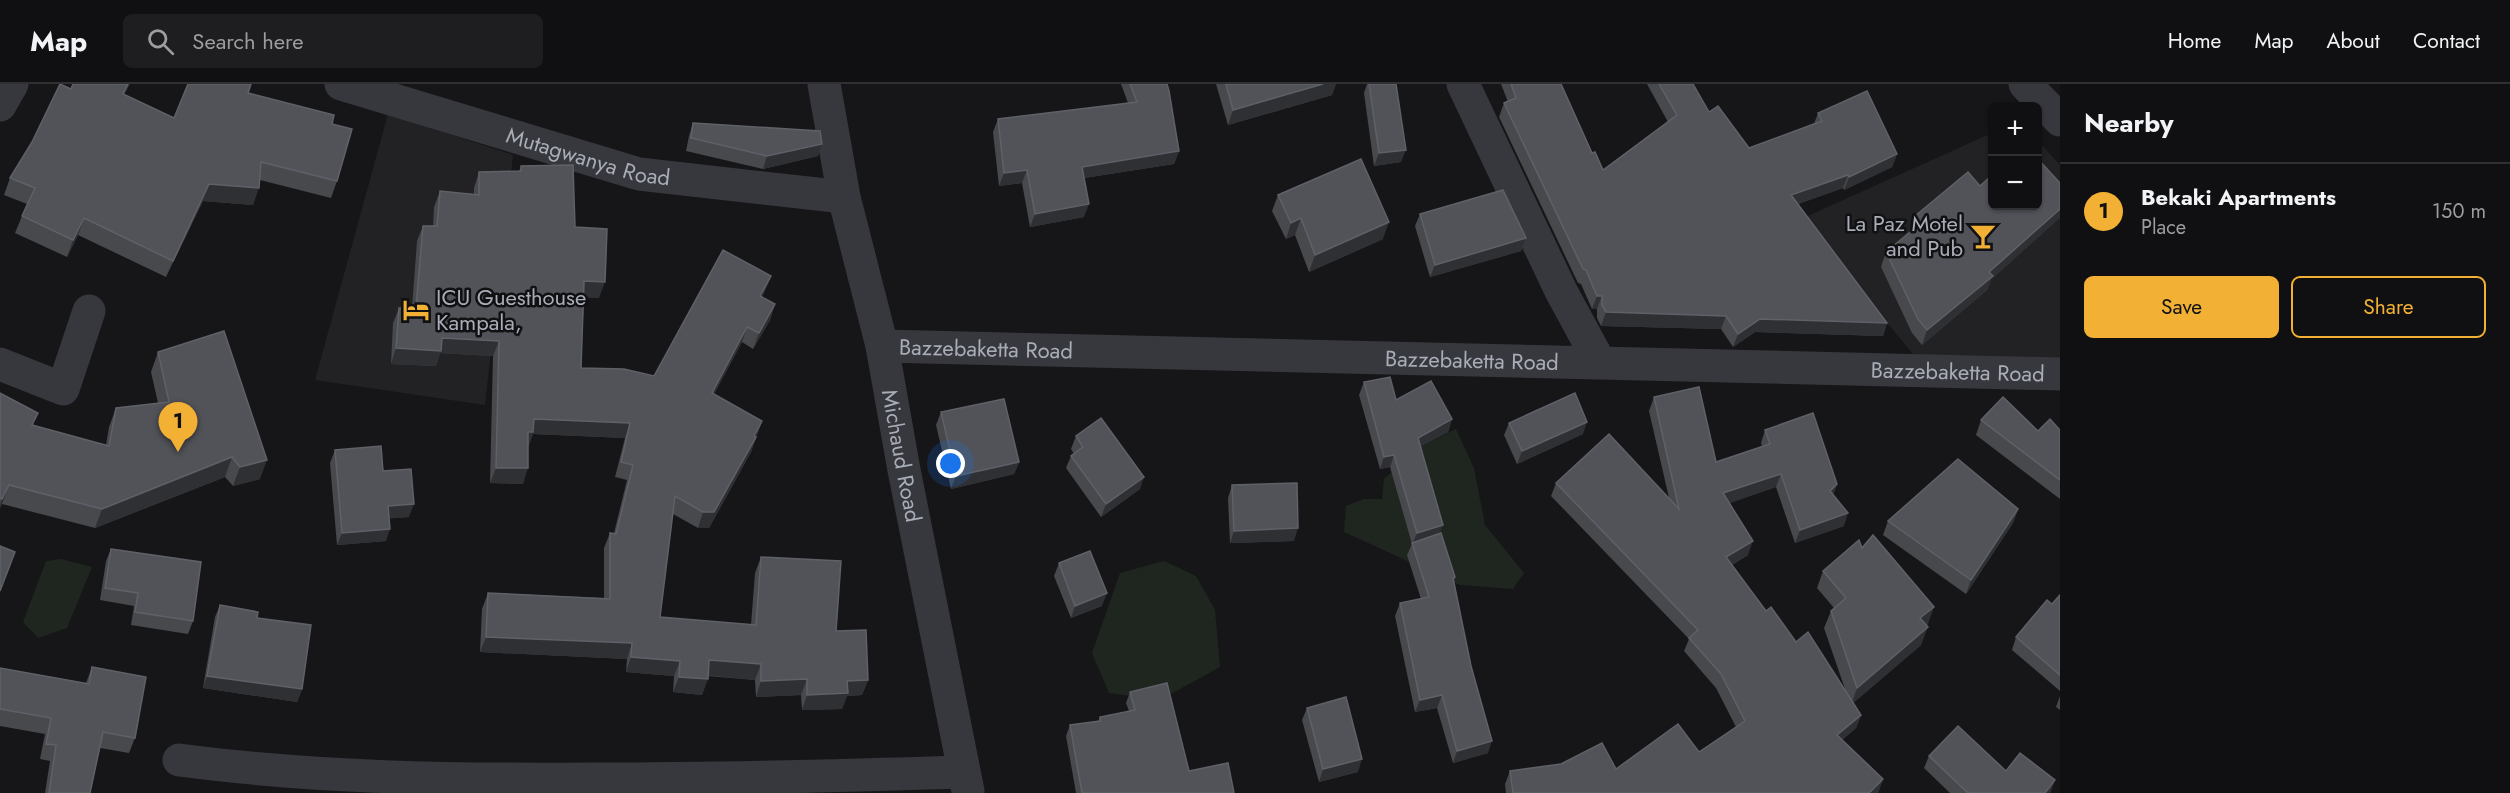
<!DOCTYPE html>
<meta charset="utf-8">
<style>
body{margin:0;font-family:Jost,sans-serif;background:#1e1e20;color:#f1f3f6}
.controls{position:absolute;right:18px;top:18px;display:grid;overflow:hidden;border-radius:9px;box-shadow:0 2px 4px #0004}
.controls button{width:54px;height:54px;display:grid;place-items:center;padding:0;border:0;border-bottom:2px solid #303032;background:#101012;color:#f1f3f6;font:30px sans-serif}
.you{position:absolute;left:951px;top:380px;width:21px;height:21px;margin:-15px;border:4px solid #fff;border-radius:50%;background:#1a73e8;box-shadow:0 0 0 9px #1a73e833}
.badge{display:grid;place-items:center;width:39px;height:39px;border-radius:50%;background:#f2b134;color:#111;font-size:20px;font-weight:700}
.pin{position:absolute;translate:-50% -50px;filter:drop-shadow(0 2px 3px #0008)}
.pin::after{content:'';position:absolute;top:32px;width:21px;height:18px;background:inherit;clip-path:polygon(0 0,100% 0,50% 100%)}
.list{margin:0;padding:0;list-style:none}
h2{display:flex;justify-content:space-between;align-items:center;height:78px;margin:0;padding:0 24px;font-size:26px}
h2 small{font-size:20px;font-weight:400;color:#9c9d9f}
.list li{display:grid;grid-template-columns:39px 1fr auto;gap:18px;align-items:center;box-sizing:border-box;height:96px;padding:0 24px;border-top:2px solid #303032}
.list b{display:block;font-size:22px;white-space:nowrap}
.list p{margin:0;font-size:20px;white-space:nowrap;color:#9c9d9f}
.list em{font-size:20px;font-style:normal;color:#9c9d9f}
.actions{display:flex;gap:12px;padding:18px 24px}
.actions a{flex:1;padding:14px 0;border:2px solid #f2b134;border-radius:9px;text-align:center;font-size:21px;color:#f2b134}
.actions .main{background:#f2b134;color:#111}
.icon{flex:none;width:33px;height:33px;fill:none;stroke:currentColor;stroke-width:2;stroke-linecap:round;stroke-linejoin:round}
.map{position:relative;flex:none;width:2060px;height:709px;overflow:hidden}
header{display:flex;align-items:center;gap:36px;box-sizing:border-box;height:84px;padding:0 30px;background:#101012;border-bottom:2px solid #303032}
header strong{font-size:28px}
nav{display:flex;gap:33px;margin-inline-start:auto;font-size:21px}
.search{width:420px;height:54px;background:#1e1e20;display:flex;align-items:center;gap:15px;box-sizing:border-box;padding:0 21px;border-radius:9px;color:#9c9d9f;font-size:22px}
main{display:flex}
aside{flex:1;background:#101012}
.map>svg:first-child{display:block}
</style>
<header>
<strong>Map</strong>
<div class="search"><svg class="icon" aria-label="search" viewBox="0 0 24 24"><circle cx="10" cy="10" r="6"/><path d="M15 15l6 6"/></svg>Search here</div>
<nav><a>Home</a><a>Map</a><a>About</a><a>Contact</a></nav>
</header>
<main>
<div class="map">
<svg width="2060" height="709" viewBox="0 0 2060 709">
<rect width="100%" height="100%" fill="#161618"/>
<!-- built -->
<g fill="#222225">
<polygon points="388,30 513,71 485,321 315,296"/>
<polygon points="1992,49 1992,122 2038,122 2038,57 2060,81 2060,286 1923,282 1801,135"/>
</g>
<!-- green -->
<g fill="#1e261f">
<polygon points="1456,345 1474,384 1485,441 1524,489 1513,505 1460,501 1344,448 1346,422 1364,415 1382,415 1384,395 1420,363"/>
<polygon points="61,475 92,483 67,544 38,554 23,538 46,477"/>
<polygon points="1164,477 1196,492 1215,526 1220,583 1160,616 1109,609 1092,569 1120,489"/>
</g>
<g fill="none" stroke-linecap="round" stroke-linejoin="round">
<!-- minor -->
<g stroke="#37383d" stroke-width="33">
<path id="s1" d="M341,0L639,90L844,113"/>
<path id="s2" d="M824,0L844,113L882,262L904,386L968,707"/>
<polyline points="1463,0 1561,207 1599,277"/>
<polyline points="0,21 12,0"/>
<path id="s3" d="M882,262L2060,290"/>
<polyline points="0,280 63,305 89,227"/>
<path d="M179,676C315,694 454,696 591,695C715,695 839,692 963,688"/>
</g>
<!-- tertiary -->
<polyline stroke="#37383d" stroke-width="33" points="2025,0 2060,36"/>
</g>
<!-- wall -->
<g fill="#47494d">
<polygon points="1121,0 1167,0 1179,67 1174,80 1084,94 1084,133 1030,143 1022,99 999,102 993,48 998,35 1128,19"/>
<polygon points="1216,0 1336,0 1332,11 1228,41"/>
<polygon points="1367,0 1396,0 1401,78 1374,82 1364,9"/>
<polygon points="1501,0 1561,0 1592,69 1603,86 1668,38 1647,0 1693,0 1709,28 1749,64 1814,40 1818,29 1897,70 1892,83 1844,106 1843,104 1798,120 1887,239 1883,252 1755,248 1733,263 1721,245 1601,242 1597,234 1597,225 1592,225 1581,200 1578,199 1499,33 1504,19 1508,18"/>
<polygon points="71,5 124,11 174,34 249,9 332,40 337,97 331,114 260,96 253,121 203,117 166,193 78,151 67,173 15,149 27,120 4,111 10,94"/>
<polygon points="693,39 822,60 818,72 763,85 686,67 689,52"/>
<polygon points="521,82 575,143 599,214 584,213 581,284 654,292 771,192 762,213 775,220 770,236 753,265 742,258 714,310 762,337 751,368 709,444 698,444 673,430 660,533 751,541 755,489 761,473 836,547 868,596 862,611 847,612 842,625 802,626 801,611 756,613 755,596 708,592 702,611 673,608 674,592 626,588 627,575 480,568 482,525 488,509 604,514 604,464 610,449 614,449 627,396 615,393 625,354 533,350 528,363 523,400 490,399 493,272 440,269 436,282 391,280 393,239 399,224 412,224 417,157 423,142 433,142 434,123 440,107 474,110 474,104 479,88 519,87"/>
<polygon points="1278,111 1383,155 1309,188 1295,151 1286,155 1272,127"/>
<polygon points="1420,130 1526,154 1521,167 1430,193 1415,142"/>
<polygon points="1915,132 1991,196 1987,206 1922,261 1912,249 1881,183 1886,168 1911,147 1910,147"/>
<polygon points="158,268 260,395 233,402 225,393 95,444 2,420 0,424 0,309 33,342 106,361 109,343 116,324 158,319 151,288"/>
<polygon points="1364,298 1396,316 1452,335 1448,348 1421,362 1440,450 1455,493 1454,497 1488,669 1453,679 1437,624 1415,628 1395,532 1400,519 1421,515 1407,471 1412,460 1390,383 1380,385 1359,311"/>
<polygon points="1654,313 1716,378 1762,362 1761,359 1765,346 1837,400 1833,411 1844,442 1795,459 1776,403 1729,419 1748,471 1732,481 1766,527 1846,608 1824,544 1831,527 1834,524 1817,504 1823,487 1862,464 1928,540 1926,541 1921,561 1853,619 1861,631 1856,644 1842,656 1883,695 1878,709 1506,709 1505,700 1510,687 1616,685 1699,668 1736,643 1716,604 1684,567 1689,555 1551,412 1556,399 1669,414 1649,327"/>
<polygon points="941,328 1019,378 1014,390 951,405 936,341"/>
<polygon points="1981,336 2038,347 2060,346 2060,415 1976,351"/>
<polygon points="1509,339 1583,350 1517,380 1504,351"/>
<polygon points="1076,352 1140,405 1101,433 1066,384 1071,372 1074,370 1071,365"/>
<polygon points="335,366 383,387 409,433 389,434 386,457 337,461 330,379"/>
<polygon points="1232,401 1294,457 1230,459 1228,414"/>
<polygon points="2018,425 2013,439 1966,510 1883,451 1888,437"/>
<polygon points="111,465 193,537 188,550 131,541 134,522 100,516 106,477"/>
<polygon points="1059,479 1102,522 1071,534 1054,492"/>
<polygon points="2060,511 2060,607 2012,566 2016,553 2052,520"/>
<polygon points="220,521 257,534 302,605 297,618 203,604 215,533"/>
<polygon points="92,583 135,654 129,669 100,664 90,709 45,709 50,677 40,675 45,650 0,642 0,584 86,599"/>
<polygon points="1130,608 1189,687 1234,709 1076,709 1066,652 1070,641 1098,638 1100,633 1129,627 1126,619"/>
<polygon points="2060,612 2060,626 2056,623"/>
<polygon points="1307,624 1358,688 1319,698 1302,636"/>
<polygon points="1929,672 2006,687 2055,696 2050,709 1950,709 1924,684"/>
</g>
<!-- shaded-wall -->
<g fill="#2f3033">
<polygon points="128,0 130,0 116,27 123,10"/>
<polygon points="1323,0 1336,0 1332,11 1228,41 1233,26"/>
<polygon points="822,60 818,72 763,85 767,72"/>
<polygon points="1406,66 1401,78 1374,82 1379,69"/>
<polygon points="1179,67 1174,80 1078,95 1082,83"/>
<polygon points="1897,70 1892,83 1844,106 1849,93"/>
<polygon points="1027,86 1022,99 999,102 1004,89"/>
<polygon points="1848,91 1843,104 1786,124 1791,111"/>
<polygon points="209,100 259,104 253,121 203,117 166,193 173,177"/>
<polygon points="1089,120 1084,133 1030,143 1035,130"/>
<polygon points="2060,125 2060,134 1991,196 1987,206 1922,261 1927,246 1989,188"/>
<polygon points="84,134 78,151 67,173 73,156"/>
<polygon points="1301,134 1295,151 1286,155 1291,139"/>
<polygon points="1389,138 1383,155 1309,188 1315,171"/>
<polygon points="1526,154 1521,167 1430,193 1435,181"/>
<polygon points="771,192 765,207 754,228 760,212"/>
<polygon points="584,197 605,198 599,214 579,213"/>
<polygon points="1597,212 1602,212 1597,225 1592,225"/>
<polygon points="775,220 770,236 753,265 759,249"/>
<polygon points="1606,228 1726,232 1721,245 1601,242"/>
<polygon points="1760,235 1887,239 1883,252 1755,248 1733,263 1738,250"/>
<polygon points="747,243 742,258 706,324 712,309"/>
<polygon points="442,254 499,257 493,272 440,269 436,282 391,280 396,264"/>
<polygon points="534,335 630,339 625,354 533,350 528,364 528,348"/>
<polygon points="1452,335 1448,348 1414,366 1418,354"/>
<polygon points="762,337 751,368 709,444 698,444 703,428 754,352"/>
<polygon points="1587,338 1583,350 1517,380 1522,367"/>
<polygon points="1394,371 1390,383 1380,385 1384,373"/>
<polygon points="232,373 225,393 95,444 102,425"/>
<polygon points="267,376 260,395 233,402 240,383"/>
<polygon points="1019,378 1014,390 951,405 956,392"/>
<polygon points="496,384 528,384 523,400 490,399"/>
<polygon points="1781,390 1776,403 1719,423 1723,409"/>
<polygon points="1144,393 1140,405 1101,433 1106,420"/>
<polygon points="1837,400 1832,413 1830,407"/>
<polygon points="9,401 2,420 0,424 0,420 2,415"/>
<polygon points="414,420 409,433 384,435 388,422"/>
<polygon points="2018,425 2013,439 1966,510 1971,496"/>
<polygon points="1848,429 1844,442 1795,459 1800,446"/>
<polygon points="1443,441 1438,454 1412,461 1417,449"/>
<polygon points="1298,444 1294,457 1230,459 1234,447"/>
<polygon points="390,445 386,457 337,461 342,449"/>
<polygon points="1753,457 1748,471 1721,487 1726,473"/>
<polygon points="1107,509 1102,522 1071,534 1075,522"/>
<polygon points="1934,523 1928,540 1914,552 1920,534"/>
<polygon points="1928,543 1921,561 1851,621 1857,604"/>
<polygon points="486,553 632,559 627,575 480,568"/>
<polygon points="631,573 680,577 674,592 626,588"/>
<polygon points="709,576 761,580 755,596 704,591"/>
<polygon points="207,592 302,605 297,618 203,604"/>
<polygon points="679,593 708,595 702,611 673,608"/>
<polygon points="807,595 801,611 756,613 761,597"/>
<polygon points="868,596 862,611 847,612 842,625 802,626 807,611 847,597"/>
<polygon points="1442,611 1437,624 1415,628 1420,616"/>
<polygon points="1861,631 1856,644 1832,664 1837,651"/>
<polygon points="1492,657 1488,669 1453,679 1457,667"/>
<polygon points="1362,675 1358,688 1319,698 1323,685"/>
<polygon points="1883,695 1878,709 1869,709"/>
<polygon points="2055,696 2050,709 2045,709"/>
</g>
<!-- building -->
<g fill="#525359" stroke="#5f6168" stroke-width="1.5">
<polygon points="60,0 71,5 73,0 128,0 123,10 174,34 188,0 251,0 248,9 334,31 332,40 352,45 337,97 261,78 259,104 209,100 173,177 84,134 73,156 22,132 35,104 10,94 32,58"/>
<polygon points="1130,0 1167,0 1169,7 1179,67 1082,83 1089,120 1035,130 1027,86 1004,89 998,35 1137,18"/>
<polygon points="1226,0 1323,0 1233,26"/>
<polygon points="1369,0 1396,0 1406,66 1379,69"/>
<polygon points="1511,0 1561,0 1592,69 1595,68 1603,86 1677,31 1659,0 1693,0 1709,28 1718,22 1749,64 1822,37 1818,29 1867,7 1897,70 1849,93 1848,91 1791,111 1887,239 1760,235 1738,250 1726,232 1606,228 1602,221 1602,212 1597,212 1586,186 1583,185 1504,19 1516,14"/>
<polygon points="693,39 820,47 822,60 767,72 691,54"/>
<polygon points="2037,74 2060,99 2060,125 1989,188 1993,192 1927,246 1918,235 1886,168 1921,139 1915,132 1968,88 1980,102 1992,91 1992,122 2037,122"/>
<polygon points="1361,75 1389,138 1315,171 1301,134 1291,139 1278,111"/>
<polygon points="573,81 575,143 607,145 605,198 584,197 581,284 624,285 654,292 723,166 771,192 760,212 775,220 759,249 747,243 712,309 762,337 754,352 756,353 714,428 703,428 675,412 660,533 756,541 761,473 841,477 836,547 866,546 868,596 847,597 848,609 807,611 807,595 761,597 761,580 709,576 708,595 679,593 680,577 631,573 632,559 486,553 488,509 610,515 610,449 616,450 633,381 621,378 630,339 534,335 533,348 528,348 528,384 496,384 499,257 442,254 441,267 396,264 399,224 416,224 423,142 437,142 440,107 479,111 479,88 521,87 521,82"/>
<polygon points="1503,106 1526,154 1435,181 1420,130"/>
<polygon points="224,247 267,376 240,383 232,373 102,425 9,401 2,415 0,414 0,309 38,329 32,341 109,362 116,324 169,318 158,268"/>
<polygon points="1390,293 1396,316 1431,297 1452,335 1418,354 1443,441 1417,449 1394,371 1384,373 1364,298"/>
<polygon points="1699,303 1716,378 1770,360 1765,346 1813,329 1837,400 1830,407 1848,429 1800,446 1781,390 1723,409 1753,457 1726,473 1766,527 1771,523 1796,558 1808,548 1861,631 1837,651 1883,695 1869,709 1513,709 1510,687 1561,680 1602,659 1616,685 1678,640 1699,668 1745,637 1721,590 1689,554 1698,546 1556,399 1609,350 1679,425 1654,313"/>
<polygon points="1575,309 1587,338 1522,367 1509,339"/>
<polygon points="2003,313 2038,347 2050,335 2060,346 2060,396 1981,336"/>
<polygon points="1004,315 1019,378 956,392 941,328"/>
<polygon points="1101,334 1144,393 1106,420 1071,372 1083,363 1076,352"/>
<polygon points="381,362 383,387 411,385 414,420 388,422 390,445 342,449 335,366"/>
<polygon points="1958,375 2018,425 1971,496 1888,437"/>
<polygon points="1297,399 1298,444 1234,447 1232,401"/>
<polygon points="1441,449 1455,493 1453,494 1471,582 1492,657 1457,667 1442,611 1420,616 1400,519 1429,513 1412,459"/>
<polygon points="1873,451 1934,523 1920,534 1928,543 1857,604 1831,527 1846,514 1823,487 1859,456 1862,464"/>
<polygon points="0,462 15,468 0,507"/>
<polygon points="111,465 201,478 193,537 135,528 138,509 105,504"/>
<polygon points="1090,467 1107,509 1075,522 1059,479"/>
<polygon points="2060,511 2060,591 2016,553 2047,516 2052,520"/>
<polygon points="220,521 258,528 257,534 311,541 302,605 207,592"/>
<polygon points="92,583 146,593 135,654 103,648 90,709 49,709 56,661 46,660 51,634 0,625 0,584 89,600"/>
<polygon points="1167,599 1189,687 1228,679 1234,709 1082,709 1070,641 1100,637 1100,633 1135,626 1130,608"/>
<polygon points="1346,613 1362,675 1323,685 1307,624"/>
<polygon points="1958,642 2006,687 2020,669 2055,696 2045,709 1968,709 1929,672"/>
</g>
<!-- icons -->
<defs>
<g id="bar-bare" transform="scale(2.07)"><path d="M-6-5H6L.8 .8V4.5H3.5V6h-7V4.5H-.8V.8Z" fill="#f2b134" stroke="#111113" stroke-width="2.5" paint-order="stroke"/></g>
<g id="hotel-bare" transform="scale(2.07)"><path d="M-6-4.5h1.5V1H6V5H4.5V3h-9V5H-6ZM-4 0a1.8 1.8 0 1 1 3.6 0ZM.5 0V-2.5h3Q6-2.5 6 0Z" fill="#f2b134" stroke="#111113" stroke-width="2.5" paint-order="stroke"/></g>
</defs>
<g fill-rule="evenodd">
<use href="#bar-bare" x="1983" y="152"/>
<use href="#hotel-bare" x="416" y="226"/>
</g>
<g text-anchor="middle" stroke-width="5" stroke-linejoin="round" paint-order="stroke">
<!-- street labels -->
<g font-size="22" fill="#a8adb8" stroke="#111113">
<text dy="8" stroke="none"><textPath href="#s1" startOffset="258">Mutagwanya Road</textPath></text>
<text dy="8" stroke="none"><textPath href="#s3" startOffset="104">Bazzebaketta Road</textPath></text>
<text dy="8" stroke="none"><textPath href="#s3" startOffset="590">Bazzebaketta Road</textPath></text>
<text dy="8" stroke="none"><textPath href="#s3" startOffset="1076">Bazzebaketta Road</textPath></text>
<text dy="8" stroke="none"><textPath href="#s2" startOffset="380">Michaud Road</textPath></text>
</g>
<!-- poi labels -->
<g font-size="22" fill="#a8adb8" stroke="#111113" text-anchor="end">
<text x="1963" y="147">La Paz Motel<tspan x="1963" dy="25">and Pub</tspan></text>
<text x="436" y="221" text-anchor="start">ICU Guesthouse<tspan x="436" dy="25">Kampala,</tspan></text>
</g>
</g>
</svg>
<div class="controls">
<button>+</button>
<button>−</button>
</div>
<div class="you"></div>
<div class="pin badge" style="left:178px;top:368px">1</div>
</div>
<aside>
<h2>Nearby<small></small></h2>
<ul class="list">
<li><span class="badge">1</span><div><b>Bekaki Apartments</b><p>Place</p></div><em>150 m</em></li>
</ul>
<div class="actions"><a class="main">Save</a><a>Share</a></div>
</aside>
</main>
